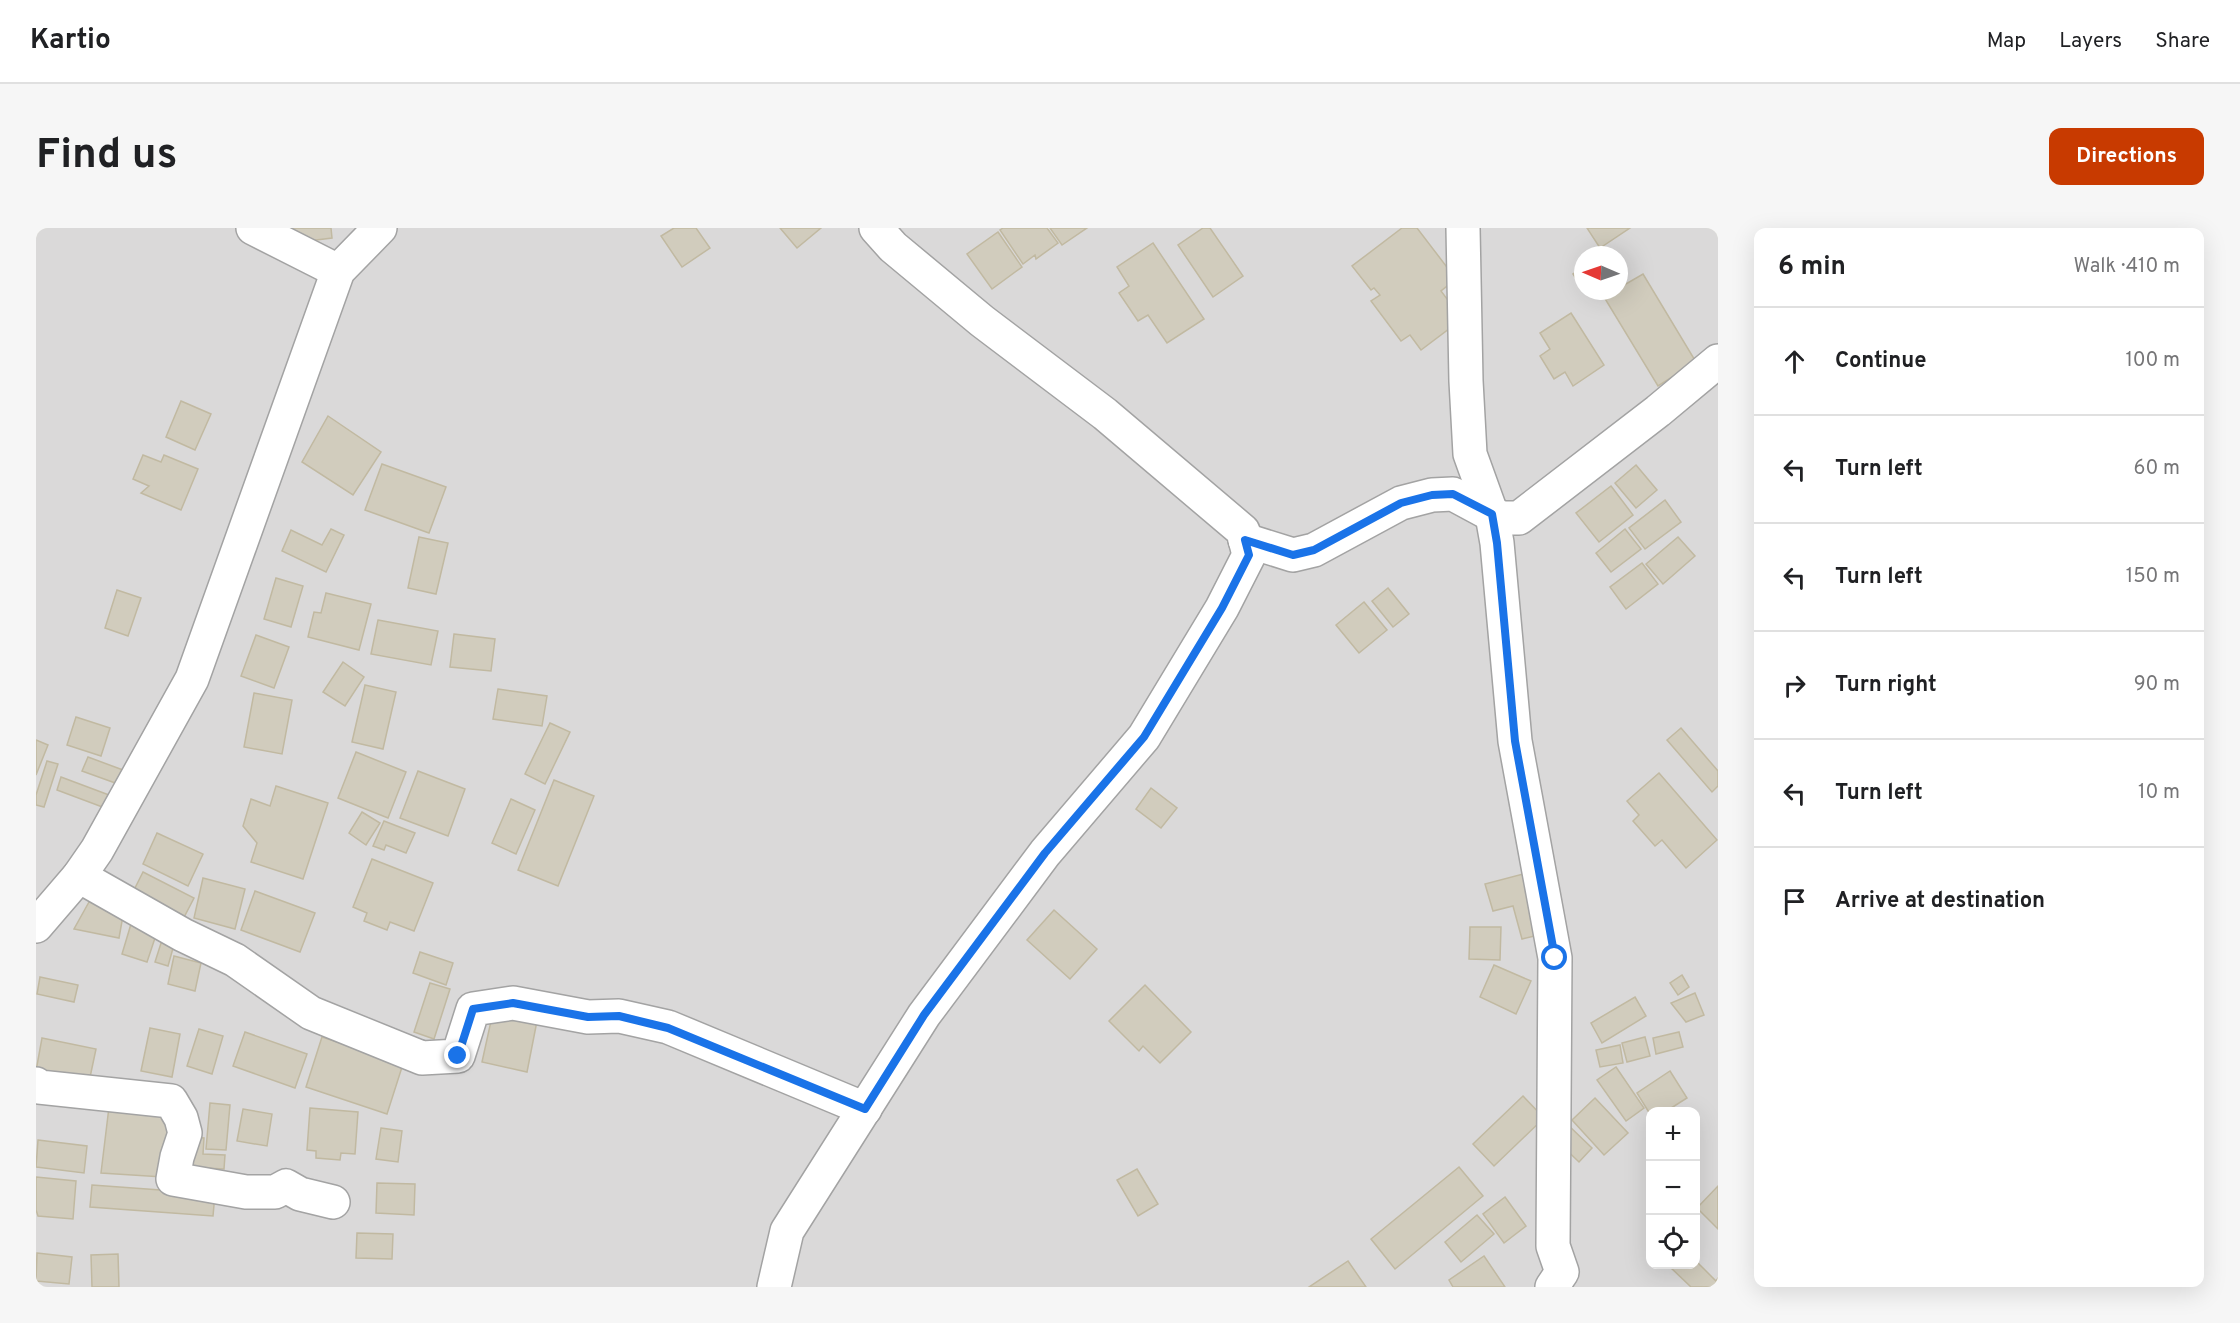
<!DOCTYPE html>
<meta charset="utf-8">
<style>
body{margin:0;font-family:Overpass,sans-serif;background:#f6f6f6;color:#202124}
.controls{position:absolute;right:18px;bottom:18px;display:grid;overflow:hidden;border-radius:12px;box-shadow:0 6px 24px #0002}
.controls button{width:54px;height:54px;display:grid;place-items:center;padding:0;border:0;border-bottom:2px solid #e0e0e0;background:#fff;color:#202124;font:30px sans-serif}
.compass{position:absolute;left:1538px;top:18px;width:54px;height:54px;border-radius:50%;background:#fff;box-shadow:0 6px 24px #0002;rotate:272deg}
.stop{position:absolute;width:18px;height:18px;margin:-14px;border:4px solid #1a73e8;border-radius:50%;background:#fff}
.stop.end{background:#1a73e8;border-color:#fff;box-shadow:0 2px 6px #0008}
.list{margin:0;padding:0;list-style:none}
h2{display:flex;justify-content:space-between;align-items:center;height:78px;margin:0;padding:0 24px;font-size:26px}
h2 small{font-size:20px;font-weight:400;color:#757577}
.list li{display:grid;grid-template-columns:39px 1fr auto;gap:18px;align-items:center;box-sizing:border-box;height:108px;padding:0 24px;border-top:2px solid #e0e0e0}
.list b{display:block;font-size:22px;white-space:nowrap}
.list em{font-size:20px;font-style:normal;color:#757577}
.icon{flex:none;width:33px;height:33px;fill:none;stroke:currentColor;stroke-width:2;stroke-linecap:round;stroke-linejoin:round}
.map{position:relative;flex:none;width:1682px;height:1059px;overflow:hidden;border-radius:12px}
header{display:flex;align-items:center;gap:36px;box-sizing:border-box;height:84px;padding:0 30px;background:#fff;border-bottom:2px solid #e0e0e0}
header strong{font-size:28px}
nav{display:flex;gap:33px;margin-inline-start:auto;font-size:21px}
.intro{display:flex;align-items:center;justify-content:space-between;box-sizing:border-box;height:144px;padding:0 36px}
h1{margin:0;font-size:42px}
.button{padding:15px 27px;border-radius:12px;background:#c83a00;color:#fff;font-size:21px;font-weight:700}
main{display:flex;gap:36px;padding:0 36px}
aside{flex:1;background:#fff;border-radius:12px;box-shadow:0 6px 24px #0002}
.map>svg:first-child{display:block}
</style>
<header>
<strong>Kartio</strong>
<nav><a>Map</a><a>Layers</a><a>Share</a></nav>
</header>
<div class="intro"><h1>Find us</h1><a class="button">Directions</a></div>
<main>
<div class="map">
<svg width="1682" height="1059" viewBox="0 0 1682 1059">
<rect width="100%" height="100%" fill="#eeeee0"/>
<!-- residential -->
<path fill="#dad9d9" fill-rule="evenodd" d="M0,0H1682V1059H0ZM1547,27H1583V63H1547ZM1614,884H1660V1036H1614Z"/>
<!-- building -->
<g fill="#d1ccbd" stroke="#c1b9a1" stroke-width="1.5">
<polygon points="255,0 295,0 296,10 256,15"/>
<polygon points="638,0 660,0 674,20 646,39 625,8"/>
<polygon points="744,0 785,0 761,20"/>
<polygon points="967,0 1011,0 1022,15 1000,31 999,27 987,36 964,2"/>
<polygon points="1014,0 1051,0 1026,17"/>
<polygon points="1167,0 1174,0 1207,48 1177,69 1142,17"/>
<polygon points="1366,0 1381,0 1420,51 1405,63 1426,91 1385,122 1374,107 1365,113 1335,73 1344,67 1338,60 1335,62 1316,38"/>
<polygon points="1551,0 1594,0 1564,20"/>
<polygon points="962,4 986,39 956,61 931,26"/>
<polygon points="1117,15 1168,91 1131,115 1112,87 1102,93 1083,65 1093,58 1081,39"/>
<polygon points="1547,39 1547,62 1537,46"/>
<polygon points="1607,46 1660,134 1622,158 1568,69 1578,63 1583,63 1583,60"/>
<polygon points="1535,85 1568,137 1537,158 1529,144 1518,151 1504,128 1514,121 1504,105"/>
<polygon points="145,173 175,186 159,222 130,209"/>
<polygon points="292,188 345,224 317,267 266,234"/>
<polygon points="107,227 125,234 128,227 162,241 145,282 105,265 113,258 97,251"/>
<polygon points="346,236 410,259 393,305 329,282"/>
<polygon points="1600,237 1621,262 1600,280 1579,255"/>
<polygon points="1575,258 1597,287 1563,314 1540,285"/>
<polygon points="1629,272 1645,294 1609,321 1593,300"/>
<polygon points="295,301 308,307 290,344 246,323 255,302 286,317"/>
<polygon points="1589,301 1605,321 1575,344 1560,325"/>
<polygon points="383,309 412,315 400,366 372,360"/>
<polygon points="1642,309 1659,328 1627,356 1610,336"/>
<polygon points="1606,335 1622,356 1590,381 1574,359"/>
<polygon points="240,350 267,358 255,399 228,391"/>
<polygon points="1352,360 1373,386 1357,399 1336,373"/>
<polygon points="81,362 105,370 92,408 69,400"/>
<polygon points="290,365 335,376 323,422 272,409 278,384 285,385"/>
<polygon points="1328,374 1351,402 1323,425 1300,397"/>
<polygon points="342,392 402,403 395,437 335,426"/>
<polygon points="418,406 459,411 455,443 414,439"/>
<polygon points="220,407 253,419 238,460 205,448"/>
<polygon points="307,434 328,449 309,478 287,464"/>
<polygon points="329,457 360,464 347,521 316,514"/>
<polygon points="462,461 511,468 506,498 457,491"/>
<polygon points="218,465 256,472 246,526 208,519"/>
<polygon points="40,489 74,500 65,528 31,517"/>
<polygon points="514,495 534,504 509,556 489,546"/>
<polygon points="1645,500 1682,543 1682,558 1676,564 1631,512"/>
<polygon points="0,512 12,517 0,547"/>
<polygon points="320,524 370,544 352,590 302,570"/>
<polygon points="52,529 87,542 82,556 46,543"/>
<polygon points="11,533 22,536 8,579 0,577 0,567"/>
<polygon points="382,543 429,561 412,608 364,590"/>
<polygon points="1623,545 1681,612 1650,640 1626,612 1619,618 1597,593 1603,587 1591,573"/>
<polygon points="25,549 73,567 69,580 21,562"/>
<polygon points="518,552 558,568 522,658 482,642"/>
<polygon points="240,558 292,575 267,651 215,634 221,615 207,598 215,571 234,578"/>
<polygon points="1115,560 1141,580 1125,600 1100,581"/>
<polygon points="475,571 499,582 480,626 456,615"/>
<polygon points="326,584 344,595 330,617 313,605"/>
<polygon points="348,593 379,605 370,625 350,617 348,622 337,618"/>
<polygon points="121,605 167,626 152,658 107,636"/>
<polygon points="336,631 397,655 378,703 354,694 351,702 328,693 331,685 317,679"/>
<polygon points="107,644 158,670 144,697 94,670"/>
<polygon points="1491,645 1507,706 1486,711 1477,678 1457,683 1449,656"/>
<polygon points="167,650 209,661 199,701 158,690"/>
<polygon points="219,663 279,685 264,724 205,702"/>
<polygon points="53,674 88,682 83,710 38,701"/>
<polygon points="1018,682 1061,721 1034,751 991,712"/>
<polygon points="95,696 121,704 111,734 86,726"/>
<polygon points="1434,699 1465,699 1464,732 1433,731"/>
<polygon points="127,709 139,713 132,738 119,734"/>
<polygon points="384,724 417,735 410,757 377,745"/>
<polygon points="138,728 165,735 159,763 132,756"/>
<polygon points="1458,737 1495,753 1480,786 1444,769"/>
<polygon points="1646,747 1653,759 1642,767 1634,755"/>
<polygon points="4,749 42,757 38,774 1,766"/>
<polygon points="394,755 414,761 398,811 378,804"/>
<polygon points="1109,757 1155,804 1124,835 1107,818 1103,823 1073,793"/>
<polygon points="1659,765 1668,787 1650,794 1635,775"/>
<polygon points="1599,769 1610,788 1566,815 1555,795"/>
<polygon points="457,784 501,793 491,844 446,834"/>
<polygon points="114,800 144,806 136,849 105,843"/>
<polygon points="163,801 187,808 176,846 151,838"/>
<polygon points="209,804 271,826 259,860 197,838"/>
<polygon points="1643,804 1647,819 1620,826 1617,810"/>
<polygon points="286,809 367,836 351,886 270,859"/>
<polygon points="1609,809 1614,828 1591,834 1586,815"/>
<polygon points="6,810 60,821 53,854 0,843"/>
<polygon points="1584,817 1587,835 1564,839 1560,822"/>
<polygon points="1580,839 1608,880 1590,893 1561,852"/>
<polygon points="1634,843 1651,870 1629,884 1614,884 1614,886 1601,865"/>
<polygon points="1487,868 1508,890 1458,938 1437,916"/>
<polygon points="1559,870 1592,905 1568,927 1536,892"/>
<polygon points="174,875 194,877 190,922 170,921"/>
<polygon points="73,879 135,883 127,949 65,945"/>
<polygon points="274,880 322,884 319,926 305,925 304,932 280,930 280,923 271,922"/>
<polygon points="207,881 236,886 231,918 201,913"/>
<polygon points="1531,896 1556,920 1543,934 1518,910"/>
<polygon points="345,900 366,903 362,934 340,931"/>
<polygon points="153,909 168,910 167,926 189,927 188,941 151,939"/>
<polygon points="2,912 51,918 48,945 0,939"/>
<polygon points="1423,939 1447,968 1359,1041 1335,1011"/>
<polygon points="1101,941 1122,976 1102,988 1081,952"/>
<polygon points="0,949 40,953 37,991 2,988 0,982"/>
<polygon points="341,955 379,956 378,987 340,985"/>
<polygon points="56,957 179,966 177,988 54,979"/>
<polygon points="1682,958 1682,1001 1661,980"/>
<polygon points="1469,969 1490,998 1468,1015 1447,986"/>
<polygon points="1441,987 1458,1006 1425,1034 1409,1014"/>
<polygon points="321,1005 357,1006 356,1031 320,1030"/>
<polygon points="1,1025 36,1029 33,1056 0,1053"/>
<polygon points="82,1026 83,1059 56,1059 55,1027"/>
<polygon points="1448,1028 1469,1059 1417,1059 1413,1052"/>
<polygon points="1312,1033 1330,1059 1273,1059"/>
<polygon points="1660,1033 1680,1053 1682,1050 1682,1059 1655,1059 1633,1038 1660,1036"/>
</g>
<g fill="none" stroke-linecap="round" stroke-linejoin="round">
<!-- minor casing -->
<g stroke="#a3a3a3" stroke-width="36">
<g id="minor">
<polyline points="217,0 302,43"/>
<polyline points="1427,0 1430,153 1434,226 1456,287 1461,315 1479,513 1519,730 1517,1018 1526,1044 1516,1059"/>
<polyline points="1209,312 1257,327 1278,322 1365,275 1396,267 1417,266 1456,287 1468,290 1483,290 1622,183 1682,133"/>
<polyline points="43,648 147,707 199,732 275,785 386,830 422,828 437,781 477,775 552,789 583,788 632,799 829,881"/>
<polyline points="0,698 43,648 61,622 156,451 302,43 344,0"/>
<polyline points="0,856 3,859 135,873 145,890 149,905 141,929 137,951 210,964 239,964 250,958 264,966 297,974"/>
<polyline points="738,1059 751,1003 888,787 1009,625 1108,509 1186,380 1213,327 1207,303 1069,186 946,93 857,19 840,0"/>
</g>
</g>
<!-- minor -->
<use href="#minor" stroke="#fff" stroke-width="33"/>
</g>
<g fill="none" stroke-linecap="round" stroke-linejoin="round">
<!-- route -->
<polyline stroke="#1a73e8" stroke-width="8" points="422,828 437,781 477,775 552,789 583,788 632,800 829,881 888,787 1009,625 1108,509 1186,380 1213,327 1209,312 1257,327 1278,322 1365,275 1396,267 1417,266 1456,286 1461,315 1479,513 1519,730"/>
</g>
</svg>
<div class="controls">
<button>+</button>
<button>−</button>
<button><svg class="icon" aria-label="locate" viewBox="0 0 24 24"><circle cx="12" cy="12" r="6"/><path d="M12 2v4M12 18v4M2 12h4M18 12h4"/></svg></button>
</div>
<svg class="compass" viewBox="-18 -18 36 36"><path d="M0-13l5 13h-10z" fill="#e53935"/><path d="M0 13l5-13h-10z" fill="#757577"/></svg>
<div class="stop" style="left:1519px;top:730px"></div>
<div class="stop end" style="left:422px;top:828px"></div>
</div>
<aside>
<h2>6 min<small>Walk · 410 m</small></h2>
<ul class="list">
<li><svg class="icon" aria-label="ahead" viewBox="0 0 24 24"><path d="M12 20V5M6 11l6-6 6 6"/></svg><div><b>Continue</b></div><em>100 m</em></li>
<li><svg class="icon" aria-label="left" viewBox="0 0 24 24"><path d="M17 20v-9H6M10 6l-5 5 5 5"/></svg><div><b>Turn left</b></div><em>60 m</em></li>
<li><svg class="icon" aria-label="left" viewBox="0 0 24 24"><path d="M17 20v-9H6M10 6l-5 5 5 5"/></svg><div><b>Turn left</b></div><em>150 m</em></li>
<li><svg class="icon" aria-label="right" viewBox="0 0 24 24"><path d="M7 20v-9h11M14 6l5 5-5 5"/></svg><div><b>Turn right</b></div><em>90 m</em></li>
<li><svg class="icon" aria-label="left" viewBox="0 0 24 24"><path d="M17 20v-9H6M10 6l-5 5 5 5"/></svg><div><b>Turn left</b></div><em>10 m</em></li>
<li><svg class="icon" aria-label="arrive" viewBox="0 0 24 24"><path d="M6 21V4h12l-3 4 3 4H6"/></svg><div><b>Arrive at destination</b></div></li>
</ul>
</aside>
</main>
